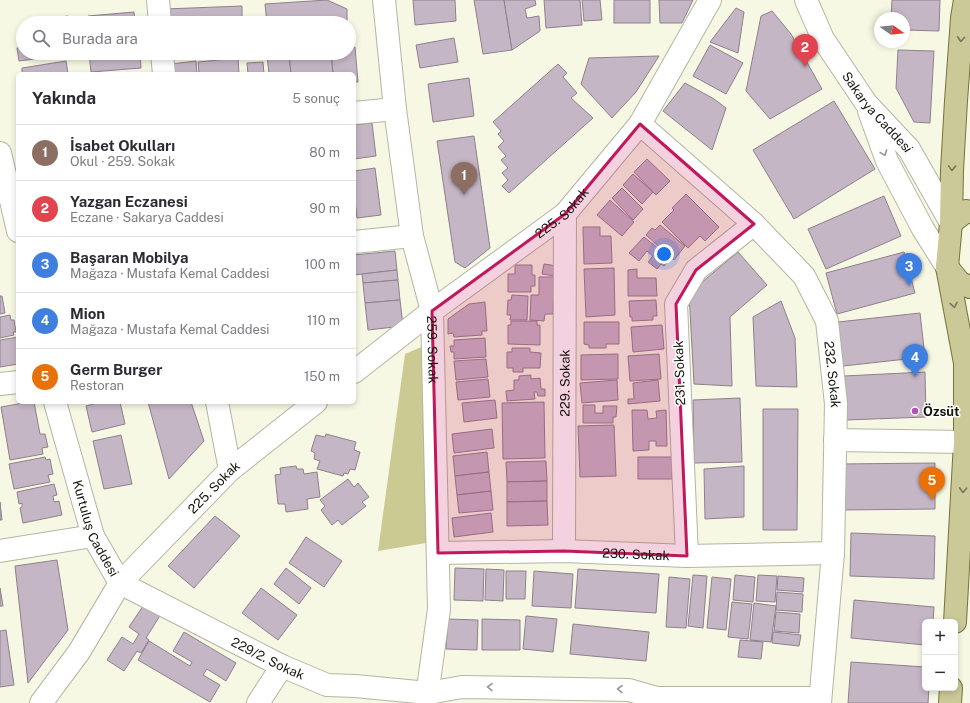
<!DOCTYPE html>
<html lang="tr">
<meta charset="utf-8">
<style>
body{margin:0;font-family:"Public Sans",sans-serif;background:#f2f2f3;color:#2b2b33}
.controls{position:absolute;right:12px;bottom:12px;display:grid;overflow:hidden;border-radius:6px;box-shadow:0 2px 6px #0003}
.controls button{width:36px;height:36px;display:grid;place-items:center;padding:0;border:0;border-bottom:1px solid #e1e1e2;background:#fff;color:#2b2b33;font:20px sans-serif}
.compass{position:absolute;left:874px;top:12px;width:36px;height:36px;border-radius:50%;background:#fff;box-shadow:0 2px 6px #0003;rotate:104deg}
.you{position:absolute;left:664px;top:254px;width:14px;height:14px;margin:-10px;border:3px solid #fff;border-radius:50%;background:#1a73e8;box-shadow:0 0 0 6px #1a73e833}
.badge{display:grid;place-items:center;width:26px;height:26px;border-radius:50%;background:#111827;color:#fff;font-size:13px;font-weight:700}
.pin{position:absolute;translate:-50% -33px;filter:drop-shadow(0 1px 2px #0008)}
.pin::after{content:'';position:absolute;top:21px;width:14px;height:12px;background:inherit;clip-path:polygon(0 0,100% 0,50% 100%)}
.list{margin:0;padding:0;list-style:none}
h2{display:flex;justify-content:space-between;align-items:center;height:52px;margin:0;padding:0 16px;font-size:17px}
h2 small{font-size:13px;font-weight:400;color:#7c7c81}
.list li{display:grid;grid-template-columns:26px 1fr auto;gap:12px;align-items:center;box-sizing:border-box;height:56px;padding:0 16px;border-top:1px solid #e1e1e2}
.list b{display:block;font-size:15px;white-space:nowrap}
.list p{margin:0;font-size:13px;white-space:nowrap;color:#7c7c81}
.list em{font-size:13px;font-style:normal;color:#7c7c81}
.icon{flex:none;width:22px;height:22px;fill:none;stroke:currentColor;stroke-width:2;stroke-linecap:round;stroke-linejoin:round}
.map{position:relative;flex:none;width:970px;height:703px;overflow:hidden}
.search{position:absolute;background:#fff;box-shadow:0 2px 6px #0003;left:16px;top:16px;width:340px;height:44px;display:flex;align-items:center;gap:10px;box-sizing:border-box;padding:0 14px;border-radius:22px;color:#7c7c81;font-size:15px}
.panel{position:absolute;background:#fff;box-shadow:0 2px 6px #0003;left:16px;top:72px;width:340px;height:332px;border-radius:6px}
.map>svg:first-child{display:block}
</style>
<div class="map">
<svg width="970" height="703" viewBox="0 0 970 703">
<rect width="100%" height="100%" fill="#f7f8e4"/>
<!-- green -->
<polygon fill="#caca92" points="426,345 426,543 378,551 405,354"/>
<!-- building -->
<g fill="#c5b6c5" stroke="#8e808d">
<polygon points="327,0 347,9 347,23 267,23 265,4"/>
<polygon points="413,0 455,0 456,21 415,25"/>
<polygon points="474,0 504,0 512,50 483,54"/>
<polygon points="504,0 535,0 536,5 525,9 527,18 539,16 540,31 512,50"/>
<polygon points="544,0 580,0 582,25 546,28"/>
<polygon points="582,0 600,0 602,20 584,21"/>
<rect x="614" y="0" width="36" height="23"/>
<polygon points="659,0 693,0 682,23 660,23"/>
<polygon points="892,0 940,0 939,31 904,30 904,18 891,18"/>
<polygon points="242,6 242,23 165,23 165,9"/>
<polygon points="736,8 744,12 738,53 710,42"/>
<polygon points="772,11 791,34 822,89 770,119 746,91 761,16"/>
<polygon points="134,12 135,23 88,23 88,16"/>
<polygon points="68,16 69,23 32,23 31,21"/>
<polygon points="19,29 23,29 23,53 65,53 65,55 19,61 17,48 22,47"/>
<polygon points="454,38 458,62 420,68 416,45"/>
<polygon points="710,45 743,63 726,94 693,76"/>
<polygon points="355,47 358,82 354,82 354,74 333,74 331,53 349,53 349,48"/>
<polygon points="898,50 934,51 930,123 914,122 896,88"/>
<polygon points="89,53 140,53 141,68 91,72"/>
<polygon points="289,53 291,74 269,74 267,55"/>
<polygon points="289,53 331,53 333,74 291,74"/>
<polygon points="659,56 636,92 612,118 581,84 589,58"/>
<polygon points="238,58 239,74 199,74 198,62"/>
<polygon points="66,61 68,74 22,74 22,68"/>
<polygon points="196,61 197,74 172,74 171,64"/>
<polygon points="263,62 264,74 248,74 247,63"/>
<polygon points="558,64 567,73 563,77 577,93 571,98 593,118 509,193 502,186 508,180 502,173 508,168 501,160 506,156 498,147 504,141 498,134 501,131 493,122"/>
<polygon points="469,78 474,116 433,122 428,84"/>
<polygon points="685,83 714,99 726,108 712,150 663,111"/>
<polygon points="834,101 875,169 794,219 753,150"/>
<polygon points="372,123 376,156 354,159 354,125"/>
<polygon points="474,136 490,248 465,268 455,262 437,141"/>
<polygon points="647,159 670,181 656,195 634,172"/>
<polygon points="375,168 381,215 357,218 354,193 354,171"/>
<polygon points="633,174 653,192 642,204 623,185"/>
<polygon points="622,188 643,209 633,220 612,198"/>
<polygon points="354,193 356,211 354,211"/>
<polygon points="686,194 719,227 705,241 700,236 688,248 662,222 674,210 672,208"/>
<polygon points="884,196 901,236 826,269 808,229"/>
<polygon points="610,200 634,222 622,236 597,215"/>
<polygon points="660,225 685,246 674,260 646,235 652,228 655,230"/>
<polygon points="583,227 600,227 600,236 611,236 612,263 584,264"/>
<polygon points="644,237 670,258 664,266 661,264 657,269 648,262 653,256 647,251 639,261 629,253"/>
<polygon points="395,251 397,270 354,275 354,255"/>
<polygon points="738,252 767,285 730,317 732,386 694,384 689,293"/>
<polygon points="904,252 915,293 837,314 826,273"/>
<polygon points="544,264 557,266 555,276 542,274"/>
<polygon points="515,265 532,265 532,275 535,275 535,286 531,286 531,292 508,292 508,274 515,274"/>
<polygon points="614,268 615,315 586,317 584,269"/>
<polygon points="637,269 637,278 656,278 657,296 628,296 628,270"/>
<polygon points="397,270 398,280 363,283 362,274"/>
<polygon points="539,277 554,277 553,314 545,314 544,321 530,320 531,295 539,295"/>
<polygon points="398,280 400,300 365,303 363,283"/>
<polygon points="512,295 528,296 527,320 510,320 511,315 507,315 508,300 511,300"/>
<polygon points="0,296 2,296 5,313 0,314"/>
<polygon points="400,300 403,326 368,330 365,303"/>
<polygon points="656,300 657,316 653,316 653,320 632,321 632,317 630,317 629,301"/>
<polygon points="781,301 795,338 797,387 756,386 753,317"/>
<polygon points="485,302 487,331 482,331 482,335 454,337 453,333 448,334 448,319 469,304"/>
<polygon points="920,313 925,357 843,366 838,322"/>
<polygon points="10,315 11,320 14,320 16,332 13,332 14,335 0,338 0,317"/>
<polygon points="511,321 537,321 537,325 540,325 540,345 508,344 508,325 511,325"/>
<polygon points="584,322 619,322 619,344 606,344 606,348 589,348 589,345 584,344"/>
<polygon points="662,325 664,349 633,352 631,327"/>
<polygon points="18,337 18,364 0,367 0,340"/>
<polygon points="485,338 486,357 454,359 454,352 451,352 450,346 454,346 454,340"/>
<polygon points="512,348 530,348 530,352 541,353 540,368 523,368 523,372 513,372 513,368 507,368 507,352 512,352"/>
<polygon points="618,354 618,379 581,380 581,355"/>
<polygon points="659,354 661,379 630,381 628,356"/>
<polygon points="486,359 488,377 456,380 454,361"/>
<polygon points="925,372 926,417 846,420 844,376"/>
<polygon points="531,375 531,379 540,378 541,389 545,389 545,396 538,396 537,392 534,392 535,399 507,401 506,391 514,390 514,380 519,380 519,376"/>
<polygon points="488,379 490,397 458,400 456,382"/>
<polygon points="617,380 618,400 582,403 580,383"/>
<polygon points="658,380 660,401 628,404 628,399 634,399 633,383"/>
<polygon points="740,398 742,462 694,463 693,400"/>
<polygon points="495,400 497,418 464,422 462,403"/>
<polygon points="29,402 34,402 40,434 45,434 48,447 42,448 43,454 10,460 1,407"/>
<polygon points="100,402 120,402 125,424 92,432 86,406"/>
<polygon points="148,402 191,402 204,441 169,479"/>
<polygon points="544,402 545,458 503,459 502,403"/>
<polygon points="583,405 595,405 595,413 603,413 603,406 617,406 616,417 613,417 613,423 583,423"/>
<polygon points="763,409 798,409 797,530 763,530"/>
<polygon points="632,410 647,410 648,419 657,418 656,411 666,410 667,446 656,446 656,441 649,441 649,450 633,451"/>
<polygon points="614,425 616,476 580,477 578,426"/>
<polygon points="492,429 494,448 454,453 452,434"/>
<polygon points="326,434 356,442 354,450 360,452 355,470 350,469 348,474 344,473 343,476 317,469 320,461 314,459 315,453 311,451 316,435 325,437"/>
<polygon points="121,435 132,484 104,489 93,441"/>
<polygon points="487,452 489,472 455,476 453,456"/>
<polygon points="45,457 46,460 50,459 53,474 48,475 50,482 14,489 9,464"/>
<rect x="638" y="457" width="34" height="22"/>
<polygon points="546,461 547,481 507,482 506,462"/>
<polygon points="935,463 935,509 840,510 839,464"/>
<polygon points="296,466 297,469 303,469 304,474 317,472 320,497 307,499 308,509 286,512 285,504 278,504 275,475 281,474 280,468"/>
<polygon points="744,466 744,517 705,519 704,469"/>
<polygon points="489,472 491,491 457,495 455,476"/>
<polygon points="348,479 354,487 358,483 369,497 362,502 366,506 342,525 338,520 332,525 321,510 325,506 320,500"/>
<polygon points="547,481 547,501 507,502 507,482"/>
<polygon points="54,484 57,495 53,496 54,502 59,501 62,515 23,523 20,508 22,507 22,503 19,504 17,492"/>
<polygon points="491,491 493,510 459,513 457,495"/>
<polygon points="547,501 548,525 507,526 507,502"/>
<polygon points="0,502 2,520 0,520"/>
<polygon points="491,513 493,532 454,537 452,518"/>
<polygon points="215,516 240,536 194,588 168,566"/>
<polygon points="851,533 935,536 934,579 850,576"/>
<polygon points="306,537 342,561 324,587 289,563"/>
<polygon points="57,560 68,630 28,683 15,566"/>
<polygon points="286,568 311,588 299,604 274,584"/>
<polygon points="455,568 484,569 483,601 454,600"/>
<polygon points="486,569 504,570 503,601 485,600"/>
<polygon points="578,569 659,574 656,613 575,608"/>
<polygon points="506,571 526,571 525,599 506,599"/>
<polygon points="534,571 573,574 571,608 532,606"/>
<polygon points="693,575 707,576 703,628 688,626"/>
<polygon points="735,575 755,577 753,602 733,600"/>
<polygon points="758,575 777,576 775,602 756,601"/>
<polygon points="778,576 804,578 803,592 777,590"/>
<polygon points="669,577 690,579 686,628 666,627"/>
<polygon points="712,577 731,579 726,630 707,628"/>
<polygon points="0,588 3,606 0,606"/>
<polygon points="261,588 297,615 278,640 242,613"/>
<polygon points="777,592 803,594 802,612 776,610"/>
<polygon points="854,600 934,607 933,622 925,622 925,645 851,638"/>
<polygon points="732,602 752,604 748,639 728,637"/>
<polygon points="145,603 161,614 146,638 149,640 141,653 137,651 124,671 107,660 122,637 133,644 139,634 129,627"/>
<polygon points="754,603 776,606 771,642 750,640"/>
<polygon points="776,612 800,614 799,633 774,631"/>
<polygon points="526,616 557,619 553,652 523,649"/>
<polygon points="448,619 478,620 477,650 446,649"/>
<polygon points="482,619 520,620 520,650 482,650"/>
<polygon points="573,624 649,632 646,661 570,654"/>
<polygon points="6,630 14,685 0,687 0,631"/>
<polygon points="184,632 236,663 226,681 207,669 203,675 220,685 210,702 138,660 149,641 190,666 192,662 173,651"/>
<polygon points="773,632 801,635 799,646 772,643"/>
<polygon points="740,640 763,642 761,659 738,657"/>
<polygon points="851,662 925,667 925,688 929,688 928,703 848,703"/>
</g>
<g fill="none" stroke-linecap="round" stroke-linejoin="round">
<!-- minor casing -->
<g stroke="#b4b5a2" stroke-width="24">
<g id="minor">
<polyline points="158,0 160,23"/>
<path id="s1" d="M384,0L395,109L412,236L432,311L439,609L426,703"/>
<path id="s2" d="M806,0L823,39L866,103L909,149L951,223"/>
<polyline points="162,53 164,74"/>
<polyline points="869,111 887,161 923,229 947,267"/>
<polyline points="354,113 395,109"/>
<path id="s3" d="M640,124L754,224L804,276L827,321L836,404L833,553L820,703"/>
<polyline points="0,153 18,231"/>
<polyline points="354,242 412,236"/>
<path id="s4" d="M354,372L432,311L565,214L640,124L710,0"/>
<polyline points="0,384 18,382"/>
<path id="s5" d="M55,402L93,536L120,583"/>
<polyline points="217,402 230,470"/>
<polyline points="835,440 965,442"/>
<polyline points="0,551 93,536"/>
<path id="s6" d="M564,551L565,214"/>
<path id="s7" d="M438,553L564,551L687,556L833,553"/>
<polyline points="687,556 676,304 696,270 754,224"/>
<path id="s8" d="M120,583L282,666L327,685L355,686L428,693L462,687L629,690L657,698H820"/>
<path id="s9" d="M41,703L79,652L120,583L230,470L316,402"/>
<polyline points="258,703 282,666"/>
</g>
</g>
<!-- major casing -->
<g stroke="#73733a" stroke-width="24">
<g id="major">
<polyline points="951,223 966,211 970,212"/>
<polyline points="947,267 960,283 970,287"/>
<polyline points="955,622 965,442 965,363 947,267 951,223 952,170 956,101 962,18 965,0"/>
<polyline points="950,703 951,688"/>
</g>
</g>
<!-- minor -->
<use href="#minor" stroke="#fff" stroke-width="22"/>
<!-- major -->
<use href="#major" stroke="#cac997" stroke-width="22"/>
</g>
<!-- one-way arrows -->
<defs><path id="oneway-chevron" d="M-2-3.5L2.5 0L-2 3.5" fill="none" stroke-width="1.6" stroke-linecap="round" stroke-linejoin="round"/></defs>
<g stroke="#797859">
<use href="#oneway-chevron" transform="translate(961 39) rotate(94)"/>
<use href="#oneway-chevron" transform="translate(952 168) rotate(92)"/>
<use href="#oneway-chevron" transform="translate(954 305) rotate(80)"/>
<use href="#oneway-chevron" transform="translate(963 490) rotate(93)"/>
</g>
<g stroke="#969693">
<use href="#oneway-chevron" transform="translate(884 153) rotate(70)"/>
<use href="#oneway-chevron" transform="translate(490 687) rotate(-179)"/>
<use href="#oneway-chevron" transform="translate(620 689) rotate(-179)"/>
</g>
<!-- marked area -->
<path fill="#c2185b" fill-opacity="0.2" stroke="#c2185b" stroke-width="3" stroke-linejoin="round" d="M640,124L754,224L696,270L676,304L687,556L564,551L438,553L432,311L565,214Z"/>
<!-- markers -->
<circle fill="#b551b6" stroke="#fff" stroke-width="1.5" cx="915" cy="411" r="4"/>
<g text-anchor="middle" stroke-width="3" stroke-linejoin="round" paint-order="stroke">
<!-- street labels -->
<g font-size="13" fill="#15150e" stroke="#fff">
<text dy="5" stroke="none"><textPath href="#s2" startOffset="134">Sakarya Caddesi</textPath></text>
<text dy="5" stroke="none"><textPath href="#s4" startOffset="262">225. Sokak</textPath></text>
<text dy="5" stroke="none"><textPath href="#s1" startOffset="354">259. Sokak</textPath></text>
<text transform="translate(679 373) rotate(-92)" y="5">231. Sokak</text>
<text dy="5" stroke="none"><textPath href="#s3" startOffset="328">232. Sokak</textPath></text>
<text dy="5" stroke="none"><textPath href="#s6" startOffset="168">229. Sokak</textPath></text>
<text dy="5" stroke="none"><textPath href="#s9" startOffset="278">225. Sokak</textPath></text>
<text dy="5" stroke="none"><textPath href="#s5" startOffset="133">Kurtuluş Caddesi</textPath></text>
<text dy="5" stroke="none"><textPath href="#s7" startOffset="198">230. Sokak</textPath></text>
<text dy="5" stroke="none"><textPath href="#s8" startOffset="166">229/2. Sokak</textPath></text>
</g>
<!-- poi labels -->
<g font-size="13" font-weight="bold" fill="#15150e" stroke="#fff" text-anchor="start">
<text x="923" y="416">Özsüt</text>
</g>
</g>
</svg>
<div class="controls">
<button>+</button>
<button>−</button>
</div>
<svg class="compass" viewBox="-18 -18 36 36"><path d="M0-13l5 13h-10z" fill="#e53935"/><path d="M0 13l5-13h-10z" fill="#7c7c81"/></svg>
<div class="you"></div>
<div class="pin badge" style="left:464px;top:195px;background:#8d6e63">1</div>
<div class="pin badge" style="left:805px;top:67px;background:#e0444e">2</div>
<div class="pin badge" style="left:909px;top:286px;background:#3f7fe0">3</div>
<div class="pin badge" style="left:915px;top:377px;background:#3f7fe0">4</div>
<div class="pin badge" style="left:932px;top:500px;background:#e8710a">5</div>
<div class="search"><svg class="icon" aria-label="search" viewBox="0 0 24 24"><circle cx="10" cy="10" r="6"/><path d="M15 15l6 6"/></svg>Burada ara</div>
<section class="panel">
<h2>Yakında<small>5 sonuç</small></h2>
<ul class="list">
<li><span class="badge" style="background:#8d6e63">1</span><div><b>İsabet Okulları</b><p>Okul · 259. Sokak</p></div><em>80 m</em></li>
<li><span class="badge" style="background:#e0444e">2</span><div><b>Yazgan Eczanesi</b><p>Eczane · Sakarya Caddesi</p></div><em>90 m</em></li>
<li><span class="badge" style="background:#3f7fe0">3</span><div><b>Başaran Mobilya</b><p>Mağaza · Mustafa Kemal Caddesi</p></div><em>100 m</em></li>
<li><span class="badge" style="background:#3f7fe0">4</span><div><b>Mion</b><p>Mağaza · Mustafa Kemal Caddesi</p></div><em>110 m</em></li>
<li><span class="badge" style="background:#e8710a">5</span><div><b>Germ Burger</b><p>Restoran</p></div><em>150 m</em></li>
</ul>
</section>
</div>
